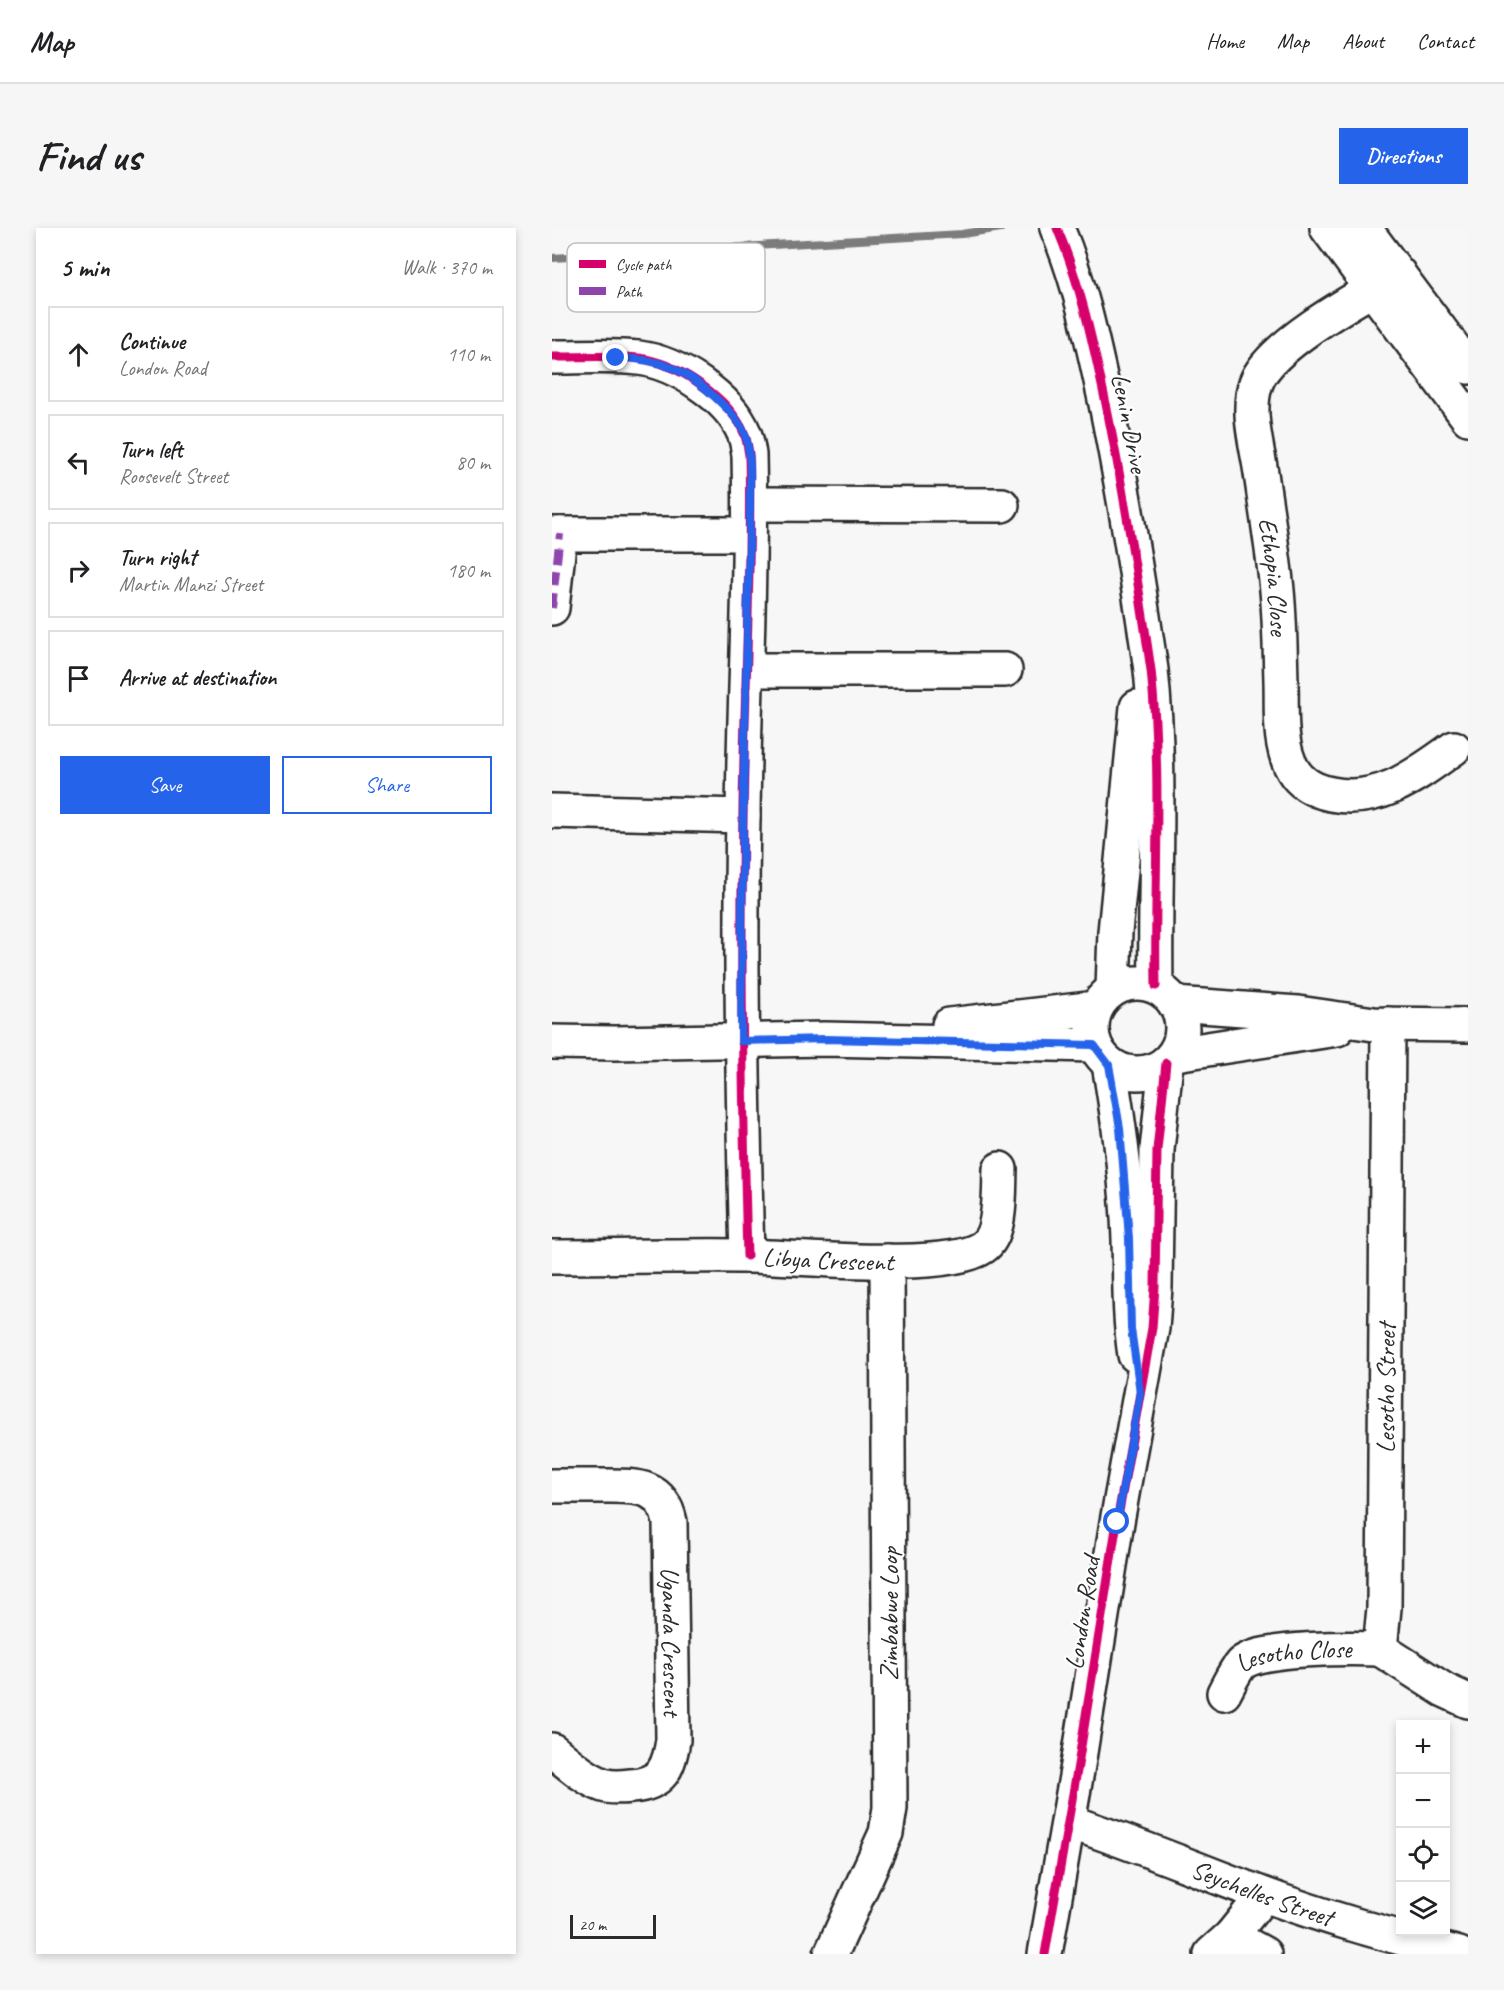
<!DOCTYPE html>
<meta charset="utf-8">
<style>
body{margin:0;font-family:Caveat,sans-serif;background:#f6f6f6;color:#202124}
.controls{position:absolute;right:18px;bottom:18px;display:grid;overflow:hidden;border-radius:0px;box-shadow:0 3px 9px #0003}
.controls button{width:54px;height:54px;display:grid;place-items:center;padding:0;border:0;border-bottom:2px solid #e0e0e0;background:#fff;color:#202124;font:30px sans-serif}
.scale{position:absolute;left:18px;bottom:15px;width:86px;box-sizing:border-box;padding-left:6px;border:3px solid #2b2b2b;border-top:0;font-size:16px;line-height:21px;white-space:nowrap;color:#2b2b2b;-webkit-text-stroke:4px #fff;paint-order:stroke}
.stop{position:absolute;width:18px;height:18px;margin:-14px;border:4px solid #2563eb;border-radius:50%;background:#fff}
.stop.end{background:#2563eb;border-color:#fff;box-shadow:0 2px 6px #0008}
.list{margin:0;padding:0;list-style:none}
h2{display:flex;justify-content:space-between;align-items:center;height:78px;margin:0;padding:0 24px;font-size:26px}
h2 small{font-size:20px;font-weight:400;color:#757577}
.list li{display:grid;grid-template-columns:39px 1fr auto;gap:18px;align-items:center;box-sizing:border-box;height:96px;margin:0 12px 12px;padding:0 12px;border:2px solid #e0e0e0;border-radius:0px}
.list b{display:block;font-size:22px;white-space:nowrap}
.list p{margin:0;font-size:20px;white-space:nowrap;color:#757577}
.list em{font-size:20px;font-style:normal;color:#757577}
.actions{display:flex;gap:12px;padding:18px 24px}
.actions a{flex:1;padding:14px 0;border:2px solid #2563eb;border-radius:0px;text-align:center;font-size:21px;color:#2563eb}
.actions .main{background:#2563eb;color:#fff}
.icon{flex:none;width:33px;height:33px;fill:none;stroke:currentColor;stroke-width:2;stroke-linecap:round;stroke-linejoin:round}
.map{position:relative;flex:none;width:916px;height:1726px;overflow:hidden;border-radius:0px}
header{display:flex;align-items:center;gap:36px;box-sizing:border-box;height:84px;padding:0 30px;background:#fff;border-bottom:2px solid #e0e0e0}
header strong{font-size:28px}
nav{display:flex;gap:33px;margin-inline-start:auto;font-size:21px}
.intro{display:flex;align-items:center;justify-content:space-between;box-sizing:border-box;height:144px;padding:0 36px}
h1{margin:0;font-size:42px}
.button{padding:15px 27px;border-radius:0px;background:#2563eb;color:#fff;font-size:21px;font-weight:700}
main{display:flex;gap:36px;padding:0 36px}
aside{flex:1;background:#fff;border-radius:0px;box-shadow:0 3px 9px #0003}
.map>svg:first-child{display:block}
</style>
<header>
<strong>Map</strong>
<nav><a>Home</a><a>Map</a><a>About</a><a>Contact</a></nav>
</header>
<div class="intro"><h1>Find us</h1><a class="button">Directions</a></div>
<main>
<aside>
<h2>5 min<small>Walk · 370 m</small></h2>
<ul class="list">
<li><svg class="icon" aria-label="ahead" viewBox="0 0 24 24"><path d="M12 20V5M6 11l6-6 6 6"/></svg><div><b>Continue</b><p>London Road</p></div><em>110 m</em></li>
<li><svg class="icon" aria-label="left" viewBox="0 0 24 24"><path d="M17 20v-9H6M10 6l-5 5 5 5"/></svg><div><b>Turn left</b><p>Roosevelt Street</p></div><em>80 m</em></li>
<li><svg class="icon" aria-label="right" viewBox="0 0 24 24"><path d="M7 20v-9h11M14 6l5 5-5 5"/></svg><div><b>Turn right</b><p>Martin Manzi Street</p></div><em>180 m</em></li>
<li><svg class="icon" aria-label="arrive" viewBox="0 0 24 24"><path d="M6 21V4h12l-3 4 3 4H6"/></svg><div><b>Arrive at destination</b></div></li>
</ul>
<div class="actions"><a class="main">Save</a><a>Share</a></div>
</aside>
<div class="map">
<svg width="916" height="1726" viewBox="0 0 916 1726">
<rect width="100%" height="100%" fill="#f7f7f7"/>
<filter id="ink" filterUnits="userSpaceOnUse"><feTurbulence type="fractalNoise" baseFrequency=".0167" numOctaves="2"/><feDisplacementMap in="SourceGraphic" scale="12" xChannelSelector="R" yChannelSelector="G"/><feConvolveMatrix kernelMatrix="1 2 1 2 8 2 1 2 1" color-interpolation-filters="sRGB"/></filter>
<g filter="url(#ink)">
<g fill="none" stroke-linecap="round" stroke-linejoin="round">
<!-- stream -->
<polyline stroke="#7b7b7b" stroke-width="8" points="0,30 410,6 449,0"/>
<!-- minor casing -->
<g stroke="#2b2b2b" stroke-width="38">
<g id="minor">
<path d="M505,0C529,57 541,116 554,176C572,264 586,353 599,442C610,546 602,653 604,758"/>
<polyline points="775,0 916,190"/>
<polyline points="812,0 916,139"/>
<path id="s1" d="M847,46C812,66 717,117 704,155C694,183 705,217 709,245C714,281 720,317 724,353C728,386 728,420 729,453C730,481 726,517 741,542C749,556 764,563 779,566C828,576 864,547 902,520"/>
<path d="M0,129C27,129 62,127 87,130C125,135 177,169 192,205C195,212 196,220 197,227C200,348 192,469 191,589C188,736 191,882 195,1028"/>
<polyline points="198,276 450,277"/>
<polyline points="0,306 196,306"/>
<polyline points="0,380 8,306"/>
<polyline points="195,442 453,442"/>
<polyline points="0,583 191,588"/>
<circle cx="585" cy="800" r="45"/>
<polyline points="561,761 563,704 585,479"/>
<polyline points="623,776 746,785 822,796 916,797"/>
<polyline points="397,797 544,780"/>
<polyline points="0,814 63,815 273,811 542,817"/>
<polyline points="623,826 785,801"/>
<path d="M557,836C567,894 575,952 577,1011C578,1050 577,1088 583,1127"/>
<path id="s2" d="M0,1029C65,1029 131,1027 196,1028C245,1029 395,1044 431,1019C450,1006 447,962 448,941"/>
<path id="s3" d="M0,1258C17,1258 35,1258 52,1258C84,1258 110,1256 118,1294L121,1512C117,1540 110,1556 79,1558C70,1559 59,1560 51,1557C32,1550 15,1534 0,1522"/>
<path id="s4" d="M828,1421L832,1380L836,796"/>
<polyline points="828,1421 892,1462 916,1473"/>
<path id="s5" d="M672,1465C677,1456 682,1444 689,1436C705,1419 803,1420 828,1421"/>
<path id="s6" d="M517,1594C582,1615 645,1642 710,1666C774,1690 841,1708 907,1726"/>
<polyline points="679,1708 712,1726"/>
<polyline points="279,1726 334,1605 338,1580 335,1033"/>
<polyline points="493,1726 526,1537 565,1294 600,1100 603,1059 605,922 614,835"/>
<polyline points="659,1726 679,1708 712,1667"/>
</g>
</g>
<!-- minor -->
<use href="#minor" stroke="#fff" stroke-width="33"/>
<!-- quiet -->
<polyline stroke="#8e44ad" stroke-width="8" stroke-dasharray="15 8" stroke-linecap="butt" points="0,380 8,306"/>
<!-- cycleway casing -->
<g stroke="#fff" stroke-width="13">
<g id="cycleway">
<path d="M505,0C529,57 541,116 554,176C572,264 586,353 599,442C610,546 602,653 604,758"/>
<path d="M0,129C27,129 62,127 87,130C125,135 177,169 192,205C195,212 196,220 197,227C200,348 192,469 191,589C188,736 191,882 195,1028"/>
<polyline points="493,1726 526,1537 565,1294 600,1100 603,1059 605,922 614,835"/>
</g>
</g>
<!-- cycleway -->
<use href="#cycleway" stroke="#d6006c" stroke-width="9"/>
</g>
</g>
<g fill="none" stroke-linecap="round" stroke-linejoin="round" filter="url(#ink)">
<!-- route -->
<path stroke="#2563eb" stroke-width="8" d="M64,130C108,130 136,142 167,173C177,182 188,194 193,206C200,228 198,253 198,276L191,588L189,813L273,811L542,817L557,837L568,900L577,1010L579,1101L588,1164L565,1294"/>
</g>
<g text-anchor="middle" stroke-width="4.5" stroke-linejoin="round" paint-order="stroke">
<!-- street labels -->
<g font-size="26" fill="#2b2b2b" stroke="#fff">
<text transform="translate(578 195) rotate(79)" y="9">Lenin Drive</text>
<text dy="9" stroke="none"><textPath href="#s1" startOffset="378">Ethopia Close</textPath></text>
<text dy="9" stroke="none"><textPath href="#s2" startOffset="276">Libya Crescent</textPath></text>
<text dy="9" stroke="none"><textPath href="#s4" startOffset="261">Lesotho Street</textPath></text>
<text transform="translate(530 1385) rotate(-81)" y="9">London Road</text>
<text transform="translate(337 1386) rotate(-90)" y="9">Zimbabwe Loop</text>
<text dy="9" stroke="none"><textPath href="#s3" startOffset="256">Uganda Crescent</textPath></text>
<text dy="9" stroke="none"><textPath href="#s5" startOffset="88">Lesotho Close</textPath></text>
<text dy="9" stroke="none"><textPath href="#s6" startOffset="206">Seychelles Street</textPath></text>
</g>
</g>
<!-- legend -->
<rect x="15" y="15" width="198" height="69" rx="9" fill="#fff" stroke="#bfbfbf" stroke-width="1.5"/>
<rect x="27" y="32" width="27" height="8" fill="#d6006c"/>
<rect x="27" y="59" width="27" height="8" fill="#8e44ad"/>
<g font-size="16" fill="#2b2b2b">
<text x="64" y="42">Cycle path</text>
<text x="64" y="69">Path</text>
</g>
</svg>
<div class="controls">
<button>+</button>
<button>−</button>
<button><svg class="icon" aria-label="locate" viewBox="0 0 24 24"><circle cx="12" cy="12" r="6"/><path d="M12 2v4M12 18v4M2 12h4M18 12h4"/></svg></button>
<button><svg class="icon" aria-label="layers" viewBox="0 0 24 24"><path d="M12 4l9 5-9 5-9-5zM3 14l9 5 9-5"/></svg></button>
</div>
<div class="scale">20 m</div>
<div class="stop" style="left:565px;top:1294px"></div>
<div class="stop end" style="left:64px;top:130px"></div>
</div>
</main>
